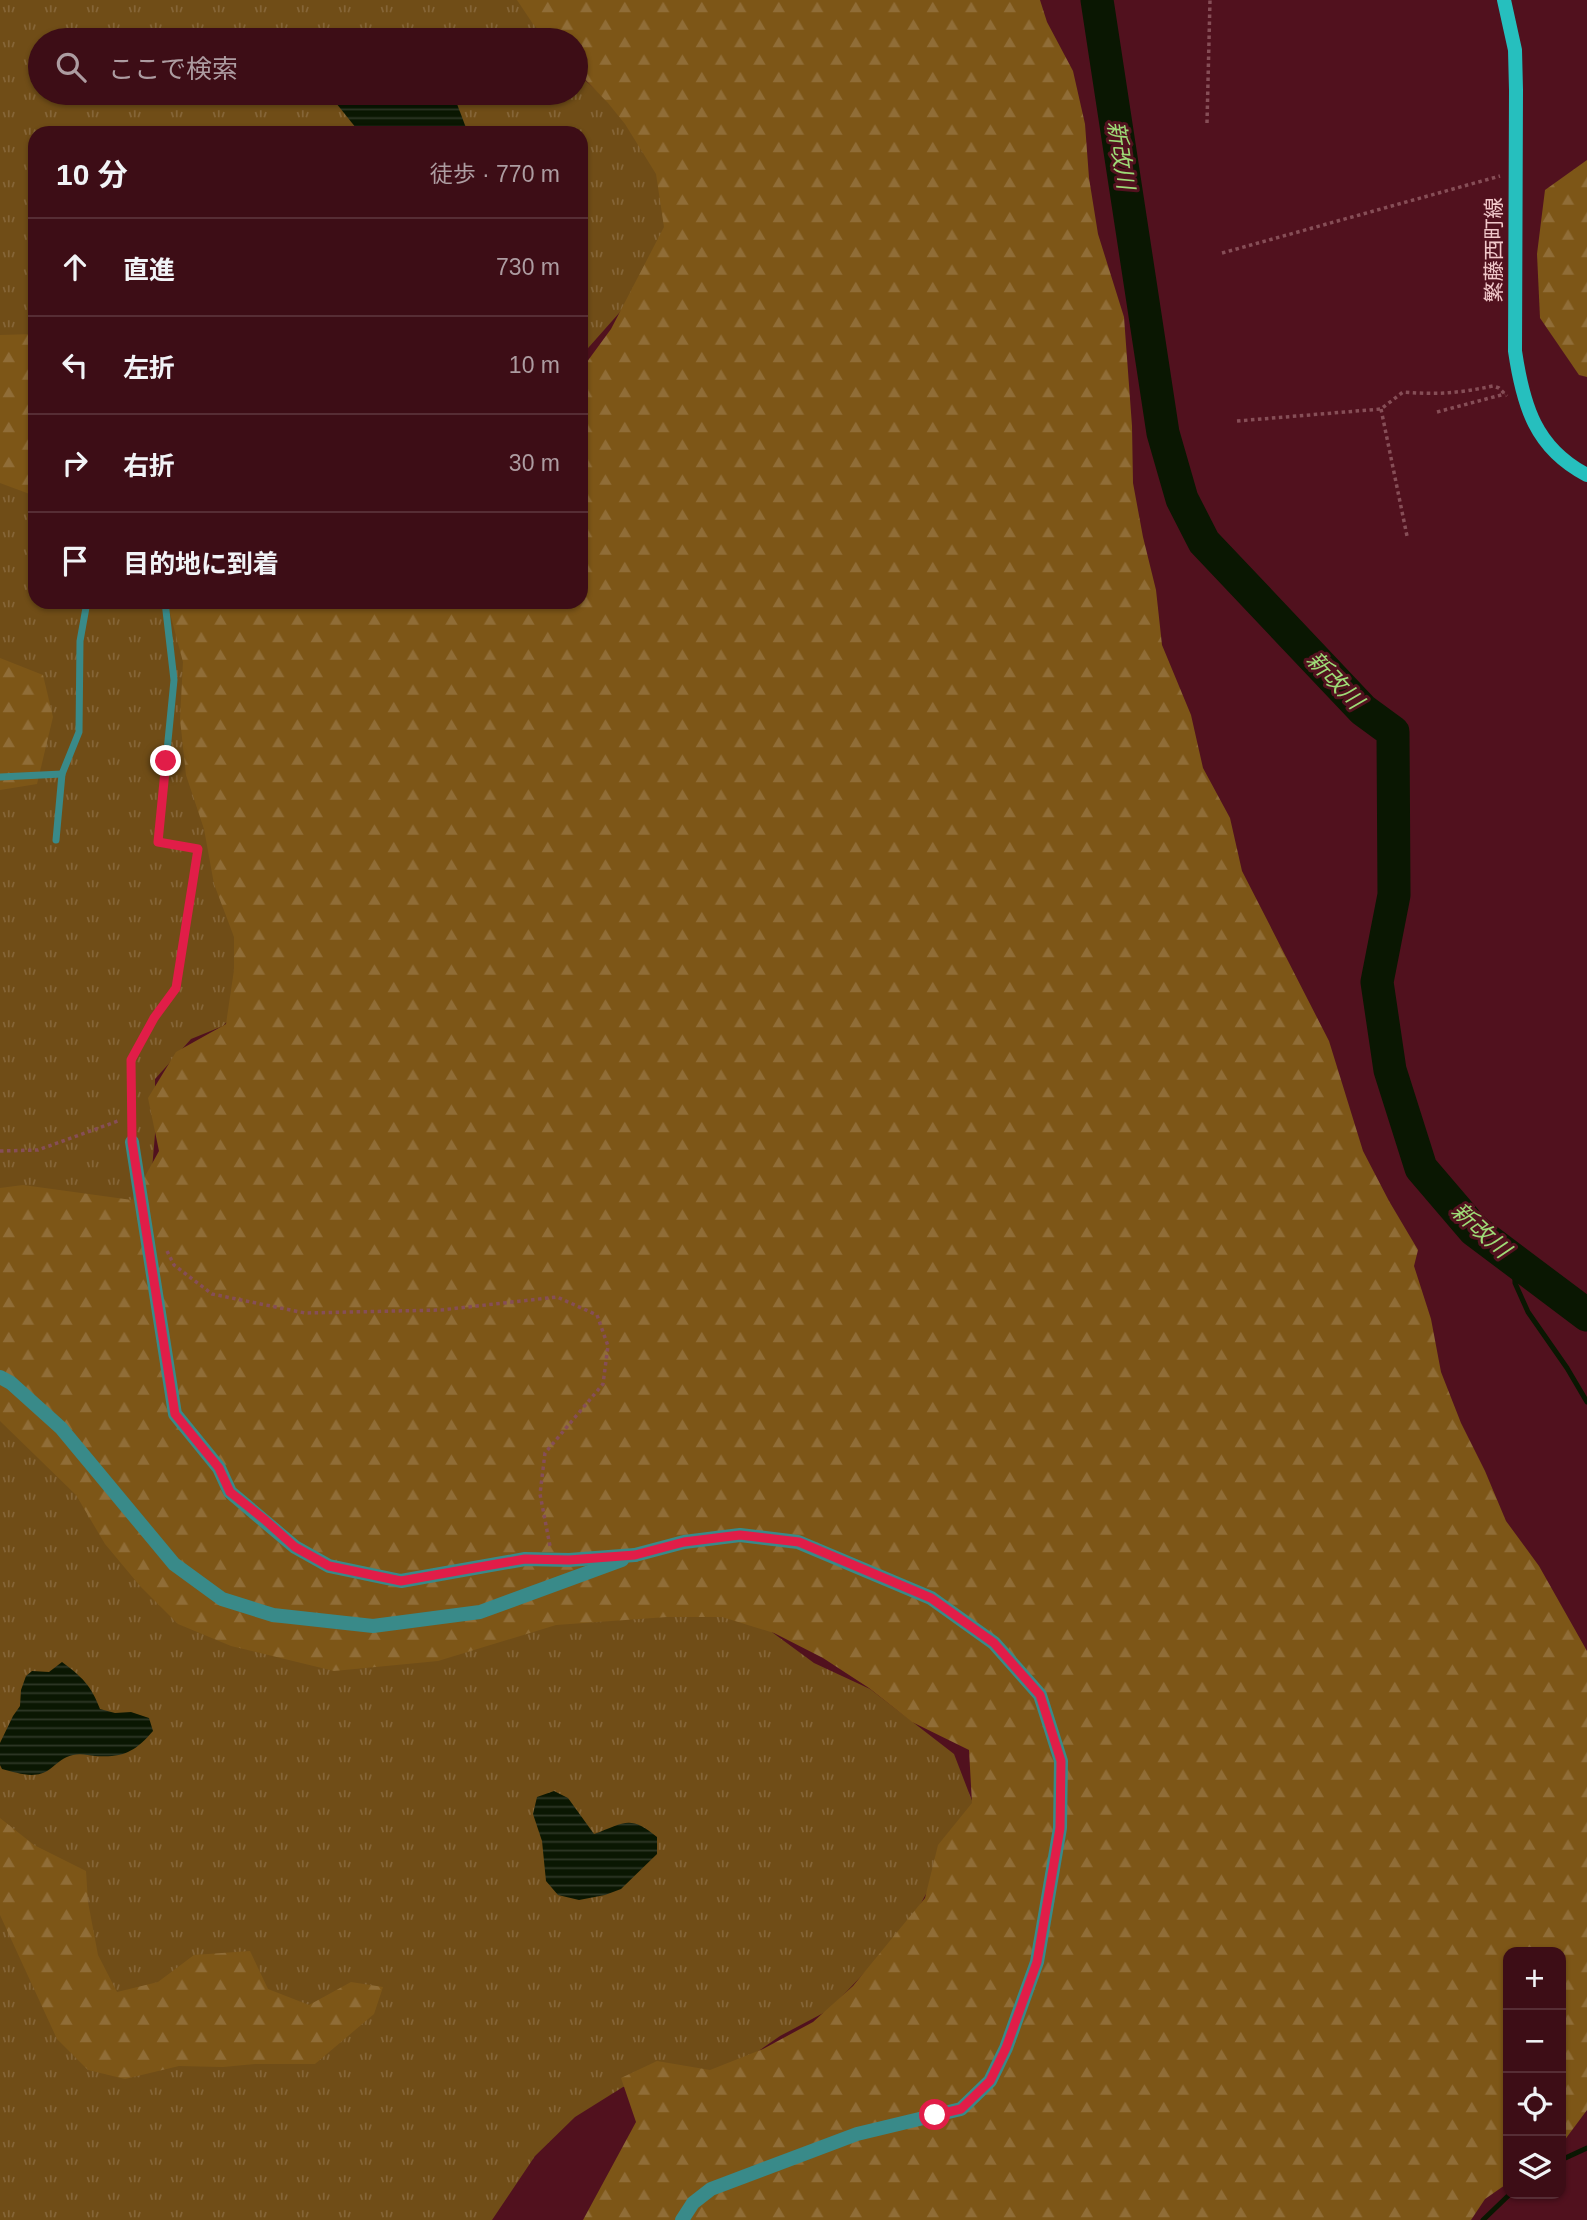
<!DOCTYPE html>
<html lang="ja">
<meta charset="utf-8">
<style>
body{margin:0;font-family:Arial,"Noto Sans JP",sans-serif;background:#481b23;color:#f1f3f6}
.controls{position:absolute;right:21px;bottom:21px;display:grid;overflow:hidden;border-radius:14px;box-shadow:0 2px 5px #0004}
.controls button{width:63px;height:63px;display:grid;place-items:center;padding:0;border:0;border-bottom:2px solid #562d35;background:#3d0d16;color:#f1f3f6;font:35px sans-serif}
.stop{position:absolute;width:21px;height:21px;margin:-16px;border:5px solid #e11d48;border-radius:50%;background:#fff}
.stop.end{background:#e11d48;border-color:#fff;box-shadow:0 2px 7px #0008}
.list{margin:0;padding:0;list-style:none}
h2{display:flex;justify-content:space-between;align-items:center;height:91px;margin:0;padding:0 28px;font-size:30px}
h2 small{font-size:23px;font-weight:400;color:#ad9ca1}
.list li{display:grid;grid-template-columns:46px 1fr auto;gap:21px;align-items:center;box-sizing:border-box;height:98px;padding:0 28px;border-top:2px solid #562d35}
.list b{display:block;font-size:26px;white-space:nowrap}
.list em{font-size:23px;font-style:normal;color:#ad9ca1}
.icon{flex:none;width:38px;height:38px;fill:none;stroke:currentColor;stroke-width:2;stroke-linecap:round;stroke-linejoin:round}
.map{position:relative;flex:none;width:1587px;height:2220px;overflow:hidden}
.search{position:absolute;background:#3d0d16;box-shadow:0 2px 5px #0004;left:28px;top:28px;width:560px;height:77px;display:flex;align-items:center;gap:18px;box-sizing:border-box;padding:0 24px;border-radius:38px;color:#ad9ca1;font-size:26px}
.panel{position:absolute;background:#3d0d16;box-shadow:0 2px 5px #0004;left:28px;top:126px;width:560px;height:483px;border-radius:21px}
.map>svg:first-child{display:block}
</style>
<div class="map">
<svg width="1587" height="2220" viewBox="0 0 1587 2220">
<defs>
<pattern id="grass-tufts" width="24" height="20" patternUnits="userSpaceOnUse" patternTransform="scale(1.75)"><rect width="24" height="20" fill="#704d17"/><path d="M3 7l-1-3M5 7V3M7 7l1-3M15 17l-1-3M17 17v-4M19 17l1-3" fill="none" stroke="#856537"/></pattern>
<pattern id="forest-firs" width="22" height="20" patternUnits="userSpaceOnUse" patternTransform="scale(1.75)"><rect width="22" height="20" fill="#7d5617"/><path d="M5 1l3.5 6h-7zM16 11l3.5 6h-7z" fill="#906d37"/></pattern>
<pattern id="water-rules" width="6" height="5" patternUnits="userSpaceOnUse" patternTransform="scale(1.75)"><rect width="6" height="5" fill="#0a1702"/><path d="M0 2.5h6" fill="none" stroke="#2e3726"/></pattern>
</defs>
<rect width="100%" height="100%" fill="#51111e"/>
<!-- grass -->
<polygon fill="url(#grass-tufts)" points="0,0 537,0 557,40 40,40 40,93 576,93 576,72 626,117 681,210 628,303 581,356 581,133 35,133 35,602 185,602 247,1001 223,1026 191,1039 155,1079 155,1134 150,1193 664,1592 765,1627 814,1663 870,1689 954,1754 974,1806 908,1927 829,2010 780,2036 734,2068 623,2087 575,2117 535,2156 492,2220 0,2220"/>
<!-- forest -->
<g fill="url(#forest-firs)">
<polygon points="517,0 1040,0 1047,22 1073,71 1085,124 1089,178 1098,234 1124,317 1132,426 1133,483 1143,537 1156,590 1162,645 1191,715 1203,768 1230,818 1242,871 1329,1041 1363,1151 1389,1201 1418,1250 1414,1266 1431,1319 1441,1372 1461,1423 1485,1471 1506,1521 1539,1566 1587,1651 1587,2110 1561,2145 1561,1952 1508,1952 1508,2183 1485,2199 1471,2220 583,2220 636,2122 621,2078 657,2061 710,2070 763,2049 813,2022 853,1986 925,1898 938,1845 972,1803 969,1750 912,1722 869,1688 823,1658 774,1633 722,1617 667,1617 556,1625 438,1661 334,1671 231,1646 178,1624 140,1586 105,1544 76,1495 0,1421 0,1188 23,1185 132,1200 159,1151 148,1098 176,1052 226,1024 234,970 234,937 214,884 204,829 186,775 180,719 183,662 167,602 581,602 581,370 611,329 664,227 656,174 625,124 608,103 576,70 576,40 548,40 533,24"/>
<polygon points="1587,160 1587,377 1579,375 1540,318 1537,254 1545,190"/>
<polygon points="35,334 35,496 0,483 0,335"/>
<polygon points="0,658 43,675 53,717 37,784 0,790"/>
<polygon points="0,1818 34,1845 86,1871 88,1902 98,1955 117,1992 158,1982 194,1955 250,1951 268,1989 309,2005 351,1982 383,1987 374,2014 315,2064 255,2064 223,2067 179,2066 125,2079 88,2070 57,2039 0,1915"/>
</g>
<!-- water -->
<g fill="url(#water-rules)">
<polygon points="328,93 445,93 457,104 468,133 360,133"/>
<path d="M62,1662C82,1677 91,1685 100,1709L115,1713L131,1712L149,1718L153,1731C135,1752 123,1758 95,1756C88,1755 80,1753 73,1755C63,1757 58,1763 50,1769C36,1780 18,1773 2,1769L0,1765V1743L13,1716L20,1706L21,1690L26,1676L32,1671L49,1672Z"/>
<path d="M554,1791L568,1798L594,1834C624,1823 630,1814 657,1837V1854L621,1889L605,1895L579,1900L558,1895L546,1881L542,1841L533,1814L537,1797Z"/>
</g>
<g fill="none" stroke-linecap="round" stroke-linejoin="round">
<!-- stream -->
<g stroke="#0a1702" stroke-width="5">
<polyline points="1514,1260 1515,1283 1528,1312 1567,1368 1587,1402"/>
<polyline points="1561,2160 1587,2148"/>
<polyline points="1483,2220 1510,2194"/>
</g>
<!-- river -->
<polyline stroke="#0a1702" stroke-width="33" points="1097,0 1163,433 1182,499 1204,542 1363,710 1393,732 1394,895 1377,982 1390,1070 1421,1168 1474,1230 1587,1315"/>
<!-- path -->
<g stroke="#864e57" stroke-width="3.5" stroke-dasharray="3.5 3.5" stroke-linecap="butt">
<polyline points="1207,123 1210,0"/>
<polyline points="1222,253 1500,176"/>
<polyline points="1381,409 1407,536"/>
<polyline points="1437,412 1505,394"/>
<path d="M1237,421L1381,409L1403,392C1438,395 1459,393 1493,386L1499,388L1507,396"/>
<polyline points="0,1151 38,1150 118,1121 119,1123"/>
<polyline points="167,1251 174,1265 212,1294 305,1313 441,1310 557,1297 597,1315 608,1346 603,1384 545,1453 540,1494 550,1546"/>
</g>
<!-- service -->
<g stroke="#398a89" stroke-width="7">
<polyline points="0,777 62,774"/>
<polyline points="56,840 62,774 79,732 80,641 87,602"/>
<polyline points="132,1142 131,1060 154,1018 176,988 198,849 158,842 174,680 165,602"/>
</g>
<!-- minor -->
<polyline stroke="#398a89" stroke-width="14" points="635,1555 684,1542 740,1535 798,1542 931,1598 994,1643 1040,1695 1061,1761 1060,1828 1037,1962 1006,2048 990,2081 961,2109 857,2134 711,2189 693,2203 682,2220"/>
<!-- tertiary -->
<g stroke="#398a89" stroke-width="14">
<polyline points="132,1142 175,1414 219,1468 230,1492 295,1547 329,1566 401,1581 525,1559 569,1560 635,1555"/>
<polyline points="0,1377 11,1383 61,1428 174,1564 222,1599 273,1615 373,1626 480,1612 622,1560"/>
</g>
<!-- secondary -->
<path stroke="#26bfbe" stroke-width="14" d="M1504,0L1515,50L1516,90L1515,351C1523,405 1535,448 1587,475"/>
</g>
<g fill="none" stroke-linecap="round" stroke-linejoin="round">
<!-- route -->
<polyline stroke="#e11d48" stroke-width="9" points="166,761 158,842 198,849 176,988 154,1018 131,1060 132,1142 175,1414 219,1468 230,1492 265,1520 295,1547 329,1566 401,1581 525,1559 569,1560 635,1555 684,1542 740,1535 799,1542 931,1598 994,1643 1040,1695 1061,1761 1060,1828 1037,1962 1006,2048 990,2081 961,2109 935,2115"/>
</g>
<g text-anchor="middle" stroke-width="6" stroke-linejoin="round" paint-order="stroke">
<!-- street labels -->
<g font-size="21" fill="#f1c8ca" stroke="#51111e">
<text transform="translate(1494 250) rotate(-90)" y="7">繁藤西町線</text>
</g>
<!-- water labels -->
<g font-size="23" font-style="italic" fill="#9edb77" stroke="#51111e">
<text transform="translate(1121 155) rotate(81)" y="8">新改川</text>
<text transform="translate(1335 680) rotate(46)" y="8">新改川</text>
<text transform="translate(1481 1230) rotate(42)" y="8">新改川</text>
</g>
</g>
</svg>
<div class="controls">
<button>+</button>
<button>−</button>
<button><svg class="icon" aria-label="locate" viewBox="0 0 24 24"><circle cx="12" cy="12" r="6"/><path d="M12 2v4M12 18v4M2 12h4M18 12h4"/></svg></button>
<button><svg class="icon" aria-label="layers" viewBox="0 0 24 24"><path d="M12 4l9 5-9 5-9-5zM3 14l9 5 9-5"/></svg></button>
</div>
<div class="stop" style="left:935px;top:2115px"></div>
<div class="stop end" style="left:166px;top:761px"></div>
<div class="search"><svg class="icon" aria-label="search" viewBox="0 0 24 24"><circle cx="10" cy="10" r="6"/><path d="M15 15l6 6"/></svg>ここで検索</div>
<section class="panel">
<h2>10 分<small>徒歩 · 770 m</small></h2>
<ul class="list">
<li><svg class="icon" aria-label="ahead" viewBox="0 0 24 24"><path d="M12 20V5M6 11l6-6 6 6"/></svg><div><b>直進</b></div><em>730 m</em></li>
<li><svg class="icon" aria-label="left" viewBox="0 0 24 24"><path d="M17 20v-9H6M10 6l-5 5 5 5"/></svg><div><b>左折</b></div><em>10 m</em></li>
<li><svg class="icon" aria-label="right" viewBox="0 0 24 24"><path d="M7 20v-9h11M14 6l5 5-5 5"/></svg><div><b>右折</b></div><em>30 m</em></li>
<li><svg class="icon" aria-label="arrive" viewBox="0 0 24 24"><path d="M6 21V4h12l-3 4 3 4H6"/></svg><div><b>目的地に到着</b></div></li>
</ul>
</section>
</div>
